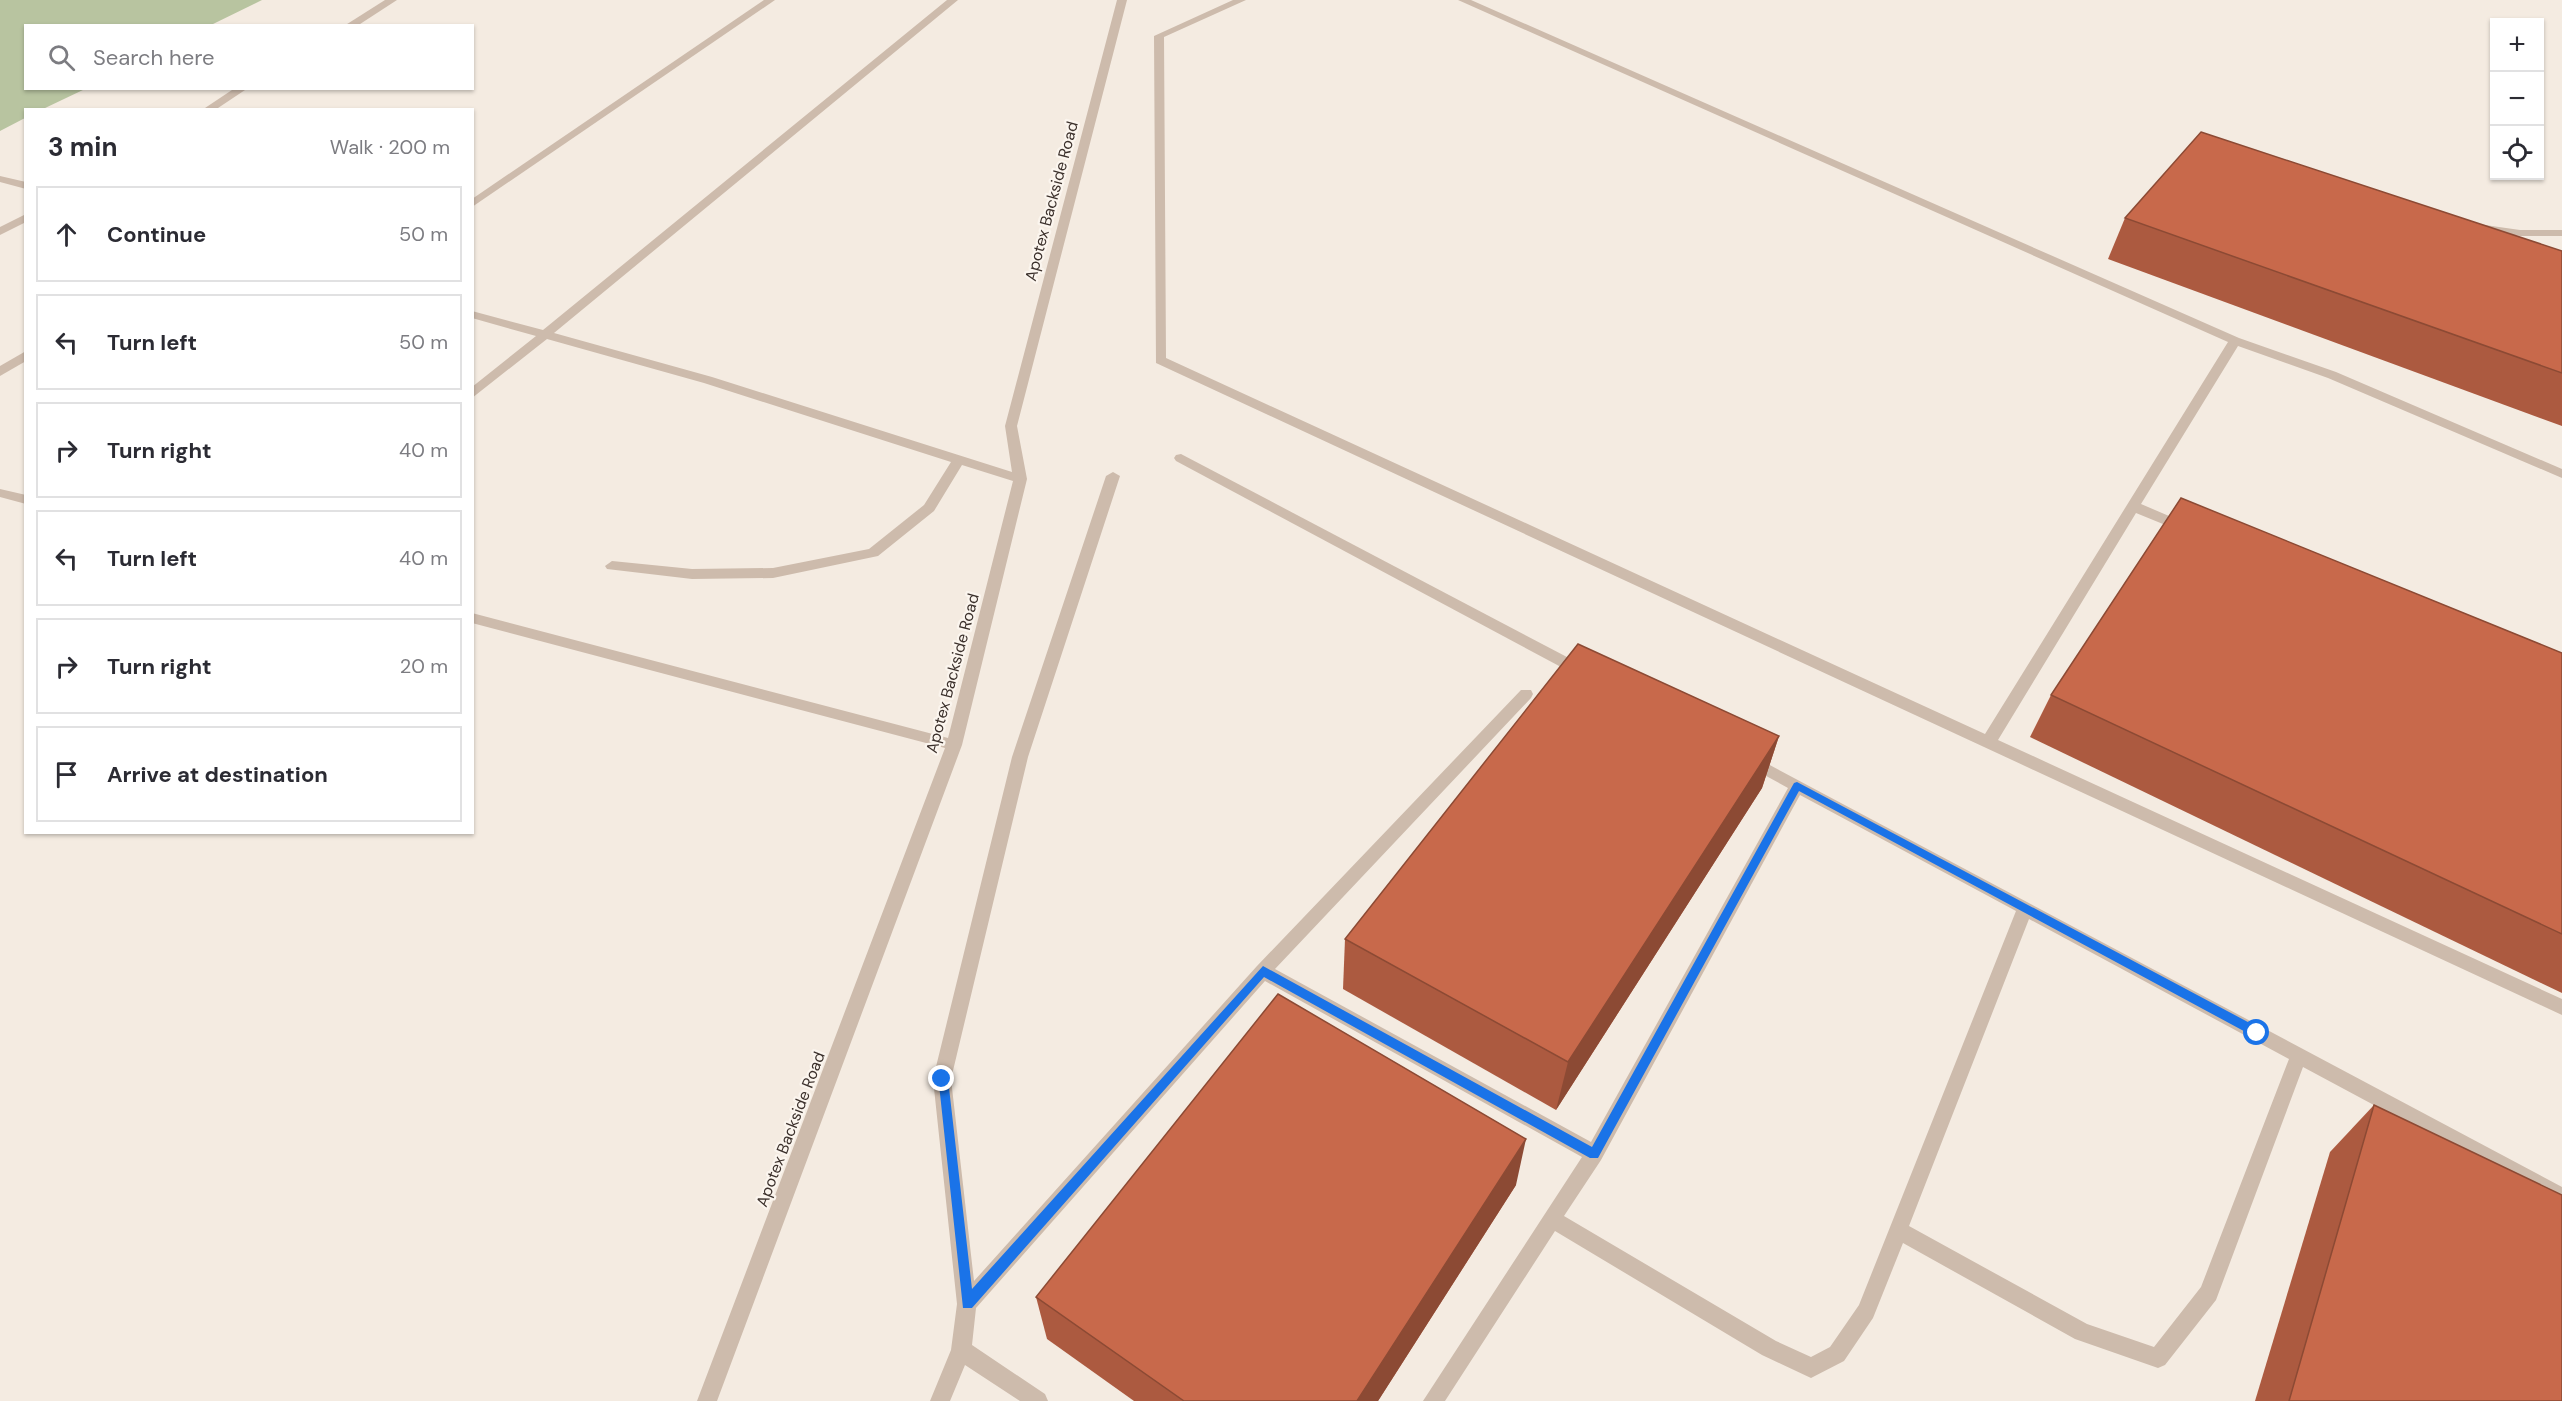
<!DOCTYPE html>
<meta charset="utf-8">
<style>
body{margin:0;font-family:"DM Sans",sans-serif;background:#f2f2f3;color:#2b2b33}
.controls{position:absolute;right:18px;top:18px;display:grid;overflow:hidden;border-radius:0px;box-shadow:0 2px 4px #0004}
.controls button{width:54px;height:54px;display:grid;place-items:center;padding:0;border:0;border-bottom:2px solid #e1e1e2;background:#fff;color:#2b2b33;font:30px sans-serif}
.stop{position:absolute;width:18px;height:18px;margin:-14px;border:4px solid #1a73e8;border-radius:50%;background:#fff}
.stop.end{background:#1a73e8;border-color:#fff;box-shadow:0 2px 6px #0008}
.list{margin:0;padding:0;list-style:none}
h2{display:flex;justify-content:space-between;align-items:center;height:78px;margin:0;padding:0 24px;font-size:26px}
h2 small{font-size:20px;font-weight:400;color:#7c7c81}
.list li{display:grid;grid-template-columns:39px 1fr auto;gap:18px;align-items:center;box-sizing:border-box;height:96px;margin:0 12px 12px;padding:0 12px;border:2px solid #e1e1e2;border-radius:0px}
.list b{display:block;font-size:22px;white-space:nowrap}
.list em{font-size:20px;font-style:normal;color:#7c7c81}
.icon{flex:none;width:33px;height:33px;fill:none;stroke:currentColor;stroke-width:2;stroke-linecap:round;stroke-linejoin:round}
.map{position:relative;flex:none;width:2562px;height:1401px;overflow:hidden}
.search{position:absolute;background:#fff;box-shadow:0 2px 4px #0004;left:24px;top:24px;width:450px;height:66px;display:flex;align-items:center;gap:15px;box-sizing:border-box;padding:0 21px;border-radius:0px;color:#7c7c81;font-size:22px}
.panel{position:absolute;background:#fff;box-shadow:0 2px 4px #0004;left:24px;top:108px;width:450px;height:726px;border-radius:0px}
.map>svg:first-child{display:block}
</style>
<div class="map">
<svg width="2562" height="1401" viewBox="0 0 2562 1401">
<rect width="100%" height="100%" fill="#f4ebe1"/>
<!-- green -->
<polygon fill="#b8c4a0" points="0,0 262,0 211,25 26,26 26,88 85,89 43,109 26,110 25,118 0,131"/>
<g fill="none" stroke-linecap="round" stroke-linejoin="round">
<!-- lane -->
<g fill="#cdbbac" fill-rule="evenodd">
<polygon points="1233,0 1246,0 1164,37 1166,358 1985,734 2228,342 1458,0 1471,0 2239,338 2336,372 2562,469 2562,478 2328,378 2238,346 2141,504 2190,525 2192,528 2185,533 2136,513 1998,740 2562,999 2562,1015 1156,363 1154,36"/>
<polygon points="2478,224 2520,230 2562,230 2562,236 2520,236 2474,229 2472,227"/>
<polygon points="1181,454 1586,667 1588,671 1581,676 1576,675 1176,461 1174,458 1176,455"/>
<path d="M1113,472L1120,476L1028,757L951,1079L974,1281L1257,966L1521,690H1531L1533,694L1531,698L1275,969L1591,1142L1788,788L1746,765L1743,761L1746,757L1751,755L2562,1187V1206L2303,1067L2216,1300L2165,1365L2158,1368L2075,1339L1903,1243L1873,1318L1844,1361L1811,1378L1762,1355L1555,1231L1445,1401H1423L1582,1157L1265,981L976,1308L972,1345L1045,1394L1048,1401H1020L965,1365L950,1401H930L951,1350L957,1304L933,1079L1012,757L1106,476ZM1800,795L2016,911L1859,1305L1830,1347L1811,1357L1776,1341L1564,1216L1601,1160ZM2029,919L2289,1059L2201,1287L2154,1347L2087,1324L1909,1226Z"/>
</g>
<!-- street -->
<g fill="#cdbbac" fill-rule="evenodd">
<polygon points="385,0 397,0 357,26 344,26"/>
<polygon points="764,0 775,0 472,207 472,199"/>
<polygon points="947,0 958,0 554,333 712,377 1012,472 1005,426 1117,0 1127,0 1017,426 1027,479 962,745 717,1401 697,1401 945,748 472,623 472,613 948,738 1013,481 962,465 934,511 878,556 773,578 692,579 607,569 605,566 612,561 692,569 773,568 869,549 924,505 951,462 704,383 547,339 472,398 472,387 536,336 472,318 472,311 543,330"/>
<polygon points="235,88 248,88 215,110 202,110"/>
<polygon points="0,176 26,182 26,189 0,182"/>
<polygon points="26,214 26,222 0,235 0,227"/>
<polygon points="26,351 26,361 0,376 0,366"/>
<polygon points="0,489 26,495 26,504 0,497"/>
</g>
</g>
<!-- wall -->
<g fill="#ac5a40">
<polygon points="2125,218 2562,251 2562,426 2108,259"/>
<polygon points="2562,653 2562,993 2030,737 2051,695"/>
<polygon points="1779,736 1762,788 1556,1110 1343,989 1345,939"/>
<polygon points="2374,1105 2562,1401 2255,1401 2330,1152"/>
<polygon points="1516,1185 1378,1401 1134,1401 1047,1339 1036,1297"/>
</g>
<!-- shaded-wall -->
<g fill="#8c4a34">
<polygon points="1779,736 1762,788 1556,1110 1568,1062"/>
<polygon points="1526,1139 1516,1185 1378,1401 1357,1401"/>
</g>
<!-- building -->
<g fill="#c8694b" stroke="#8c4a34" stroke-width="1.5">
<polygon points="2201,132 2562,251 2562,373 2125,218"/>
<polygon points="2181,498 2562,653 2562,934 2051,695"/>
<polygon points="1578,644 1779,736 1568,1062 1345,939"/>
<polygon points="1278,994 1526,1139 1357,1401 1184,1401 1036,1297"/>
<polygon points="2374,1105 2562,1195 2562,1401 2289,1401"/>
</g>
<!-- route -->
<polygon fill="#1a73e8" points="1797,782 2261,1029 2261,1036 2253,1036 1799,791 1598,1158 1590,1158 1264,977 972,1308 963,1308 938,1075 946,1075 948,1079 972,1289 1263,966 1592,1147 1794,783"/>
<g text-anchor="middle" stroke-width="4.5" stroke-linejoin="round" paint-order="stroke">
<!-- street labels -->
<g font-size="16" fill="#3b302b" stroke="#fbf5ee">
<text transform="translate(1051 201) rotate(-75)" y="6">Apotex Backside Road</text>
<text transform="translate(952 673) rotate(-75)" y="6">Apotex Backside Road</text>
<text transform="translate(790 1129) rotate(-69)" y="6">Apotex Backside Road</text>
</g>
</g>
</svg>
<div class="controls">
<button>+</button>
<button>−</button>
<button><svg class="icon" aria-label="locate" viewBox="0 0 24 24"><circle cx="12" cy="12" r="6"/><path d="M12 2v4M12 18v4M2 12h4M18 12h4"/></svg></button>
</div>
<div class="stop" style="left:2257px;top:1033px"></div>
<div class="stop end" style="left:942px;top:1079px"></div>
<div class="search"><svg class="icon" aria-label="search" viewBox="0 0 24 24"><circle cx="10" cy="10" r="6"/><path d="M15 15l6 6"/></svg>Search here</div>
<section class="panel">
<h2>3 min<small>Walk · 200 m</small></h2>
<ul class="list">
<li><svg class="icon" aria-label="ahead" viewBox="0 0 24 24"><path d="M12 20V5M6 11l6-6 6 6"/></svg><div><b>Continue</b></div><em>50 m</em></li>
<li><svg class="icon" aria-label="left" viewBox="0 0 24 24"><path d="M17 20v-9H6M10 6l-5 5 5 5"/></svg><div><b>Turn left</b></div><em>50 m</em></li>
<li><svg class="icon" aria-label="right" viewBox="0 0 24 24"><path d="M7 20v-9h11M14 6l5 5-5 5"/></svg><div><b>Turn right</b></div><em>40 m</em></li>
<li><svg class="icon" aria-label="left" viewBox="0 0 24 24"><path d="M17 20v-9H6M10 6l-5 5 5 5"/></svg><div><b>Turn left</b></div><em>40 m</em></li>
<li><svg class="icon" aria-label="right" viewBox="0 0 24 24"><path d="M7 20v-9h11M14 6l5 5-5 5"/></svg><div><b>Turn right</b></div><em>20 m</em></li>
<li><svg class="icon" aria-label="arrive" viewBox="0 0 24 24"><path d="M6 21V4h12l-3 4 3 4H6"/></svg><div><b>Arrive at destination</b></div></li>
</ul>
</section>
</div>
